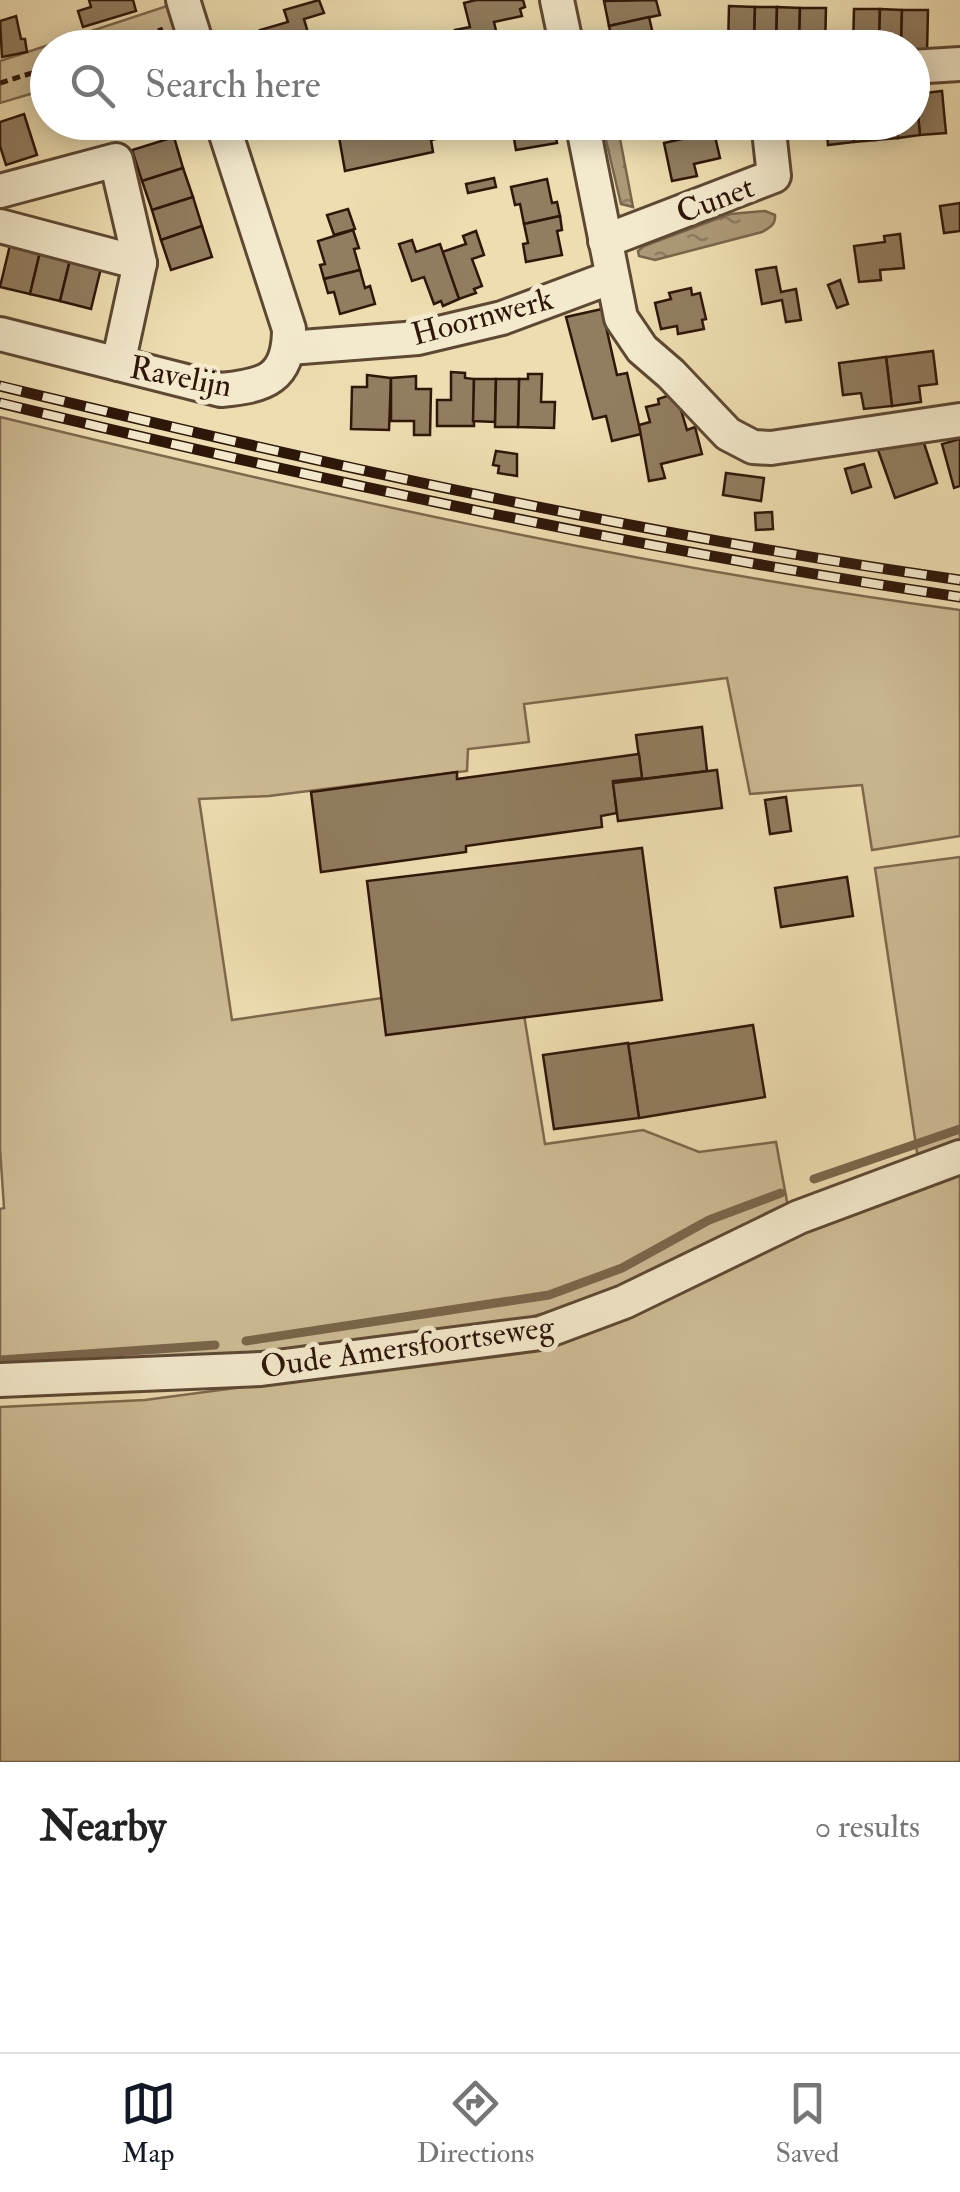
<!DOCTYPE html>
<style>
body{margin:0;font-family:"IM FELL Double Pica",serif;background:#f2f2f2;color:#222}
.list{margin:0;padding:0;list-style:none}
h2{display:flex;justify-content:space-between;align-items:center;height:130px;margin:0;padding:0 40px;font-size:42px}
h2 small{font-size:32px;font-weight:400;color:#767676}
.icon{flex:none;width:55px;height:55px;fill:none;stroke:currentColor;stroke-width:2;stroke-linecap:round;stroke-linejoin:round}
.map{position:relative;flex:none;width:960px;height:1762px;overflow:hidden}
.search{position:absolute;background:#fff;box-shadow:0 5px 25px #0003;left:30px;right:30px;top:30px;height:110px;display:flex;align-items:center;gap:25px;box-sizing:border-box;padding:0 35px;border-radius:55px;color:#767676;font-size:38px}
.sheet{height:290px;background:#fff}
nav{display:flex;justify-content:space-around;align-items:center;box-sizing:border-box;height:140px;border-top:2px solid #e0e0e0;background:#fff;font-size:28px;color:#767676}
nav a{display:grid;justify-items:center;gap:5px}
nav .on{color:#111827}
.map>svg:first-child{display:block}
</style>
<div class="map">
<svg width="960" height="1762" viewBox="0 0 960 1762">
<defs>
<pattern id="water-ripples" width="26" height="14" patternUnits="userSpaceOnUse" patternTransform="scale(2.5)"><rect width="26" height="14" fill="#ac9977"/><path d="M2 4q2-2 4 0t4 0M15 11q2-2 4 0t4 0" fill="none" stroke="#8c7c60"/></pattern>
</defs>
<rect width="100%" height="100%" fill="#edddb0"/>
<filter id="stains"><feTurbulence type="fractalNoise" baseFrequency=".002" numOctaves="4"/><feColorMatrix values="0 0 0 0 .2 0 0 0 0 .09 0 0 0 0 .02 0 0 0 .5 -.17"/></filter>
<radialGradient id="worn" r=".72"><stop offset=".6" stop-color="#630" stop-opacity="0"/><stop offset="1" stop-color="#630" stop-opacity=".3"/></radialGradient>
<!-- grass -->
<g fill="#cdbb94" stroke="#7e684e" stroke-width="2.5">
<polygon points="173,4 189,47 48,48 47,89 0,103 0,61"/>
<path d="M0,417C317,494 636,566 960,610V836L872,850L862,785L750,794L727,678L524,704L529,742L468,749L467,771L269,796L199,799L232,1020L518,978L545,1144L643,1130L699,1152L776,1142L788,1207C720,1233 658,1277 588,1300C513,1326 435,1336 357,1346C238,1360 119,1368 0,1376V1209L4,1208L0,1148Z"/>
<polygon points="960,857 960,1143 918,1159 875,868"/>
<polygon points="960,1172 960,1762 0,1762 0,1407 145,1400 534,1348 612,1325 815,1228"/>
</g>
<!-- water -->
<g fill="url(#water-ripples)" stroke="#7a654b" stroke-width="2.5">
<polygon points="602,123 617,123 633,207 621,204"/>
<path d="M765,211L775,215C776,225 769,228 762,232L655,260L639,256L638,251L644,246L730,214Z"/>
</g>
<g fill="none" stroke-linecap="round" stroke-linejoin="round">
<!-- stream -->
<g stroke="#7a654b" stroke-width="9">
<polyline points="814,1179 960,1129"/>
<polyline points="246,1341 549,1295 622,1268 709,1220 781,1193"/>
<polyline points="0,1360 215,1345"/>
</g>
</g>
<!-- building -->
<g fill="#917d60" stroke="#2e1609" stroke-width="2.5">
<polygon points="89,0 133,0 136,11 83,27 78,11 91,7"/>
<polygon points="319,0 324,13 304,19 311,43 295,48 266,48 260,30 288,22 284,10"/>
<polygon points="476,0 523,0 525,7 520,9 522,16 494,22 497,35 458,43 455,30 470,27 464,3"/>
<polygon points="656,0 660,15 609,26 604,1"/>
<polygon points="729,6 755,7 754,48 728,48"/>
<polygon points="755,7 777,7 776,48 754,48"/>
<polygon points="777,7 800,8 799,48 776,48"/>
<polygon points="800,8 826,8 825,48 799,48"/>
<polygon points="854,9 880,9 879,48 853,48"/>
<polygon points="880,9 902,10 901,48 879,48"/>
<polygon points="902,10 928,10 927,52 901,48"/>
<polygon points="16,16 21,39 25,39 27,52 2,57 0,21"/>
<polygon points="649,17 655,43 614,48 609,26"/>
<polygon points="942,91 946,133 920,135 916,94"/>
<polygon points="912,94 916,94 920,135 898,138 897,122 912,122"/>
<polygon points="24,114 37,155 6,165 0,146 0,122"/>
<polygon points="404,122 473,122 475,130 431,140 433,152 345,171 339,137"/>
<polygon points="502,122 553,122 557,143 516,150 513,133 505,135"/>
<polygon points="670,122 712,122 714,132 674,141"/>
<polygon points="826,122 852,122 854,142 828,145"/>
<polygon points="852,122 874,122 876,140 854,142"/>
<polygon points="874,122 897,122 898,138 876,140"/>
<polygon points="714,132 720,158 694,164 697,176 672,181 664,143"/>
<polygon points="174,137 183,168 142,181 132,150"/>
<polygon points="183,168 193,197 152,210 142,181"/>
<polygon points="494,178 496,187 468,193 466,184"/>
<polygon points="547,179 552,203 557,202 560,216 524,224 520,204 515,205 511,187"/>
<polygon points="193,197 202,226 161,240 152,210"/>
<polygon points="960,203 960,231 944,233 940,206"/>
<polygon points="348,209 355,229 334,235 327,215"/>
<polygon points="560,216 562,230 557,231 562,255 526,262 523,244 528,243 524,224"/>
<polygon points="202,226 212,257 171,270 161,240"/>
<polygon points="353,230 359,248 354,249 360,270 324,279 320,265 325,264 318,241"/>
<polygon points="476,231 484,255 472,259 482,286 474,289 476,293 459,299 442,252 466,244 463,236"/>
<polygon points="900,234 904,268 880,270 881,280 859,282 854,246 885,242 884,236"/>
<polygon points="412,240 416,252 440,244 459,299 443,306 441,301 434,304 424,277 412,281 399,244"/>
<polygon points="10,245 40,252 30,294 0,287"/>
<polygon points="40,252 70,260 60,301 30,294"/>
<polygon points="70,260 101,268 91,309 60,301"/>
<polygon points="776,267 781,292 796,289 801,320 786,322 782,300 762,304 756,270"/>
<polygon points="360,270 365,288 370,286 375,304 340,314 334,292 328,293 324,279"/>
<polygon points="840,280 848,304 837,308 828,285"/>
<polygon points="691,288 692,295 700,293 706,319 702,320 704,329 678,334 677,326 661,329 655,303 671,299 669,293"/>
<polygon points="602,309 617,375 627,373 641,434 612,441 606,416 593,419 566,317"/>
<polygon points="933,351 937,384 919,386 921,402 892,406 886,357"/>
<polygon points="886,357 892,406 864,409 861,393 843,395 839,363"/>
<polygon points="451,372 465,373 465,378 474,379 474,426 437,426 437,400 451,400"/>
<polygon points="528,374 542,374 541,402 555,402 554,428 518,427 519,379 528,379"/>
<polygon points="367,375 391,378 389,430 351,429 352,387 367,387"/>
<polygon points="416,376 416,389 431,389 430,435 414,435 414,421 391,421 391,378"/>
<polygon points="474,379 496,379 495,422 473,421"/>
<polygon points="496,379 519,379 518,427 495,427"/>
<polygon points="676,393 687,430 695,427 702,454 661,464 665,478 649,481 639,425 650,422 646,407 659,404 658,399"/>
<polygon points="922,437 937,483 895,498 878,450"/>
<polygon points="960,439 960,486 954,488 942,444"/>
<polygon points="496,451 517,454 517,476 498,473 499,466 493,465"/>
<polygon points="864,464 871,487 852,493 845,469"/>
<polygon points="726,473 764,478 761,501 723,495"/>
<polygon points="772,512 773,529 756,530 755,513"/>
<polygon points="702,727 707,771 642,779 636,735"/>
<polygon points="639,754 642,778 613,781 617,813 601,816 602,827 466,846 466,852 321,872 311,792 457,772 457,779"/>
<polygon points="717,770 722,808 618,821 613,783"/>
<polygon points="786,797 791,831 770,834 765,800"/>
<polygon points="642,848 662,1000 386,1035 367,881"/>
<polygon points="847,877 853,916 781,927 775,888"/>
<polygon points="753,1025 765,1097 639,1118 628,1044"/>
<polygon points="628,1043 639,1118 554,1129 543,1055"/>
</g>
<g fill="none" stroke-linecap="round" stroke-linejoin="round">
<!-- street casing -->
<g stroke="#5e4833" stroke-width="38">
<g id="street">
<polyline points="183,0 198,48"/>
<polyline points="557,0 567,48"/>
<polyline points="912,67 960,64"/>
<polyline points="582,122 621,318 642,349 671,374 728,434 753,447 771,448 960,420"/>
<polyline points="0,191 116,160 140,263 0,226"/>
<polyline points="605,241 774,176 768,122"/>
<path d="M0,334L221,390C265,386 289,379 289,329L222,122"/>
<polyline points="289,348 418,338 502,318 612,277"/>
<polyline points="118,364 140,263"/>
<polyline points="0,1380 261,1369 541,1333 624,1302 799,1217 960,1157"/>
</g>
</g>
<!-- path -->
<g stroke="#2e1609" stroke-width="5" stroke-dasharray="8 5" stroke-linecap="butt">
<polyline points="109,48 163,29"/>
<polyline points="0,83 48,68"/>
</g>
<!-- street -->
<use href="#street" stroke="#f3e9cc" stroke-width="32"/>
<!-- rail casing -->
<g stroke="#2e1609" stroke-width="11">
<g id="rail">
<path d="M0,386C318,463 636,534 960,580"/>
<path d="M0,403C319,480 636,549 960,597"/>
</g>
</g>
<!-- rail -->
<use href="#rail" stroke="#f3e9cc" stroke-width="8" stroke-dasharray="22" stroke-linecap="butt"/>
</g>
<g text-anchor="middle" stroke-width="10" stroke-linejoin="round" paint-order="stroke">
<!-- street labels -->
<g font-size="32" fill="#2e1609" stroke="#f3e9cc">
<text transform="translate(715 199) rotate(-21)" y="11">Cunet</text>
<text transform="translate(482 316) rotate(-15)" y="11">Hoornwerk</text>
<text transform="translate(181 376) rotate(11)" y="11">Ravelijn</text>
<text transform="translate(407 1346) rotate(-8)" y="11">Oude Amersfoortseweg</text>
</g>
</g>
<rect width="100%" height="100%" filter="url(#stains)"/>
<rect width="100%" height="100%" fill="url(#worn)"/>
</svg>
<div class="search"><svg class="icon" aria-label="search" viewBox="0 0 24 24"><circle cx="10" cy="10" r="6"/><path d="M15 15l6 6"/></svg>Search here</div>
</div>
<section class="sheet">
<h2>Nearby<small>0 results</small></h2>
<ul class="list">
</ul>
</section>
<nav>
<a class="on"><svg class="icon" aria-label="map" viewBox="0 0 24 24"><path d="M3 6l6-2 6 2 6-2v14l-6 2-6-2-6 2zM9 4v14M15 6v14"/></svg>Map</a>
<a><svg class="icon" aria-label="directions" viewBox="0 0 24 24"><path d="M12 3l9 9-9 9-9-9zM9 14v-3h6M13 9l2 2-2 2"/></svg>Directions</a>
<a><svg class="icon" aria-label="saved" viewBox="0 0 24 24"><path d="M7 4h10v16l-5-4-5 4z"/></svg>Saved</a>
</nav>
